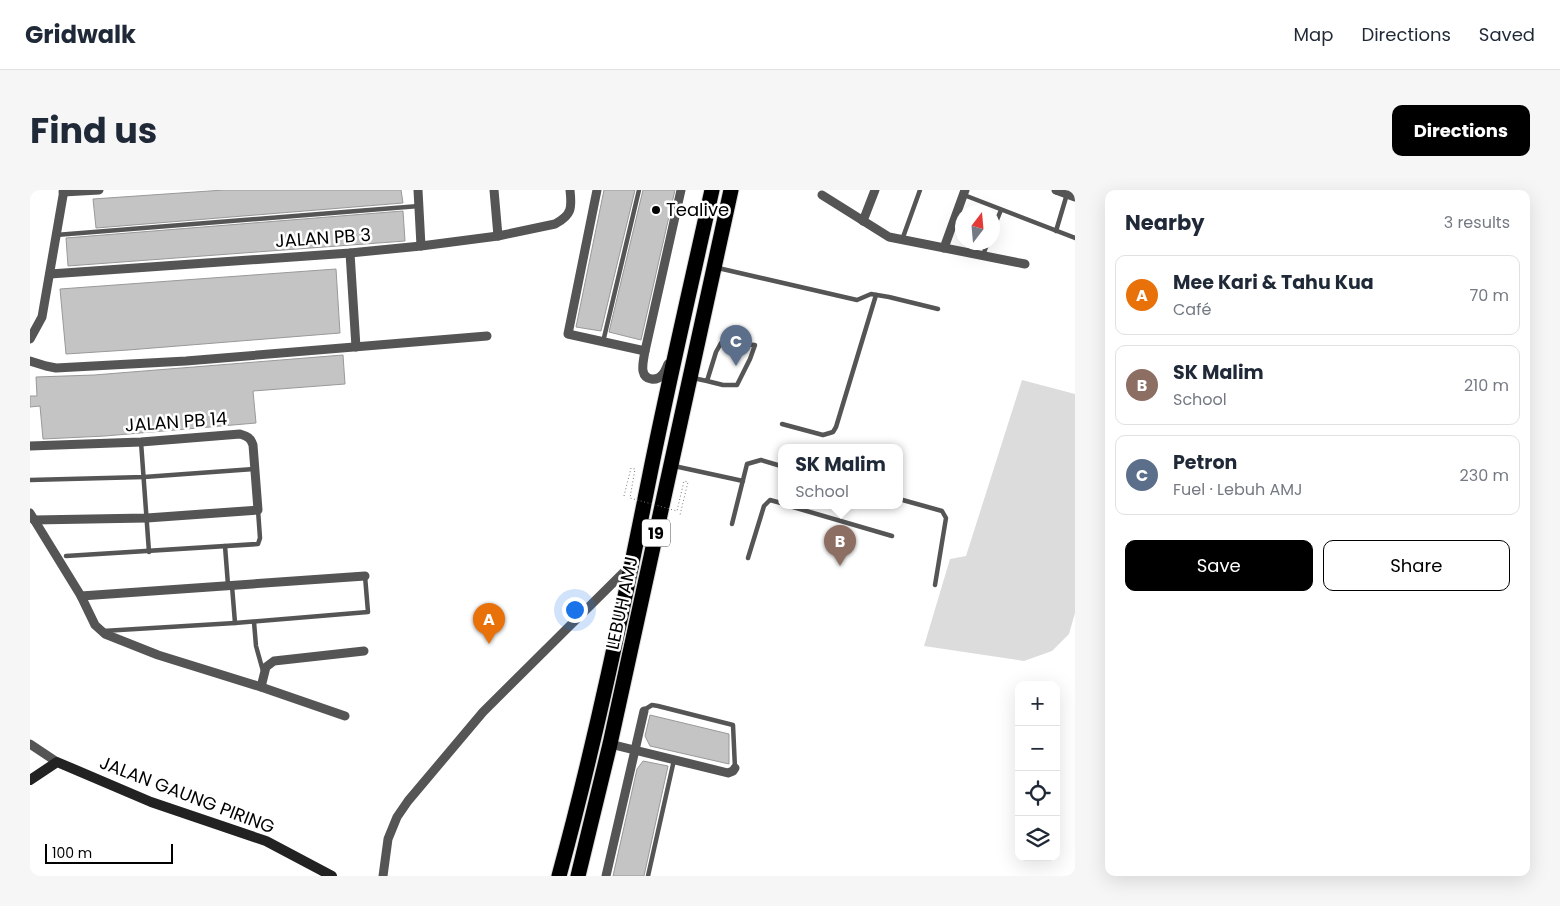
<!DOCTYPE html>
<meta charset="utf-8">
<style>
body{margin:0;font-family:Poppins,sans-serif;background:#f6f6f7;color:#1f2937}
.controls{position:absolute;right:15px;bottom:15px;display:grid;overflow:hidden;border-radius:10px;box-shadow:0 5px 20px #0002}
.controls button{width:45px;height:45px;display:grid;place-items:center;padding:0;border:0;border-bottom:1px solid #e0e1e3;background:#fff;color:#1f2937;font:25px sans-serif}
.compass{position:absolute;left:925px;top:15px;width:45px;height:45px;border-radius:50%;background:#fff;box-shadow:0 5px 20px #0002;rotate:16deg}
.scale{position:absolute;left:15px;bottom:12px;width:128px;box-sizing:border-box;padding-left:5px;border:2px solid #000;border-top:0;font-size:14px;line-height:18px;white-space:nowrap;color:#000;-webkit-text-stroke:4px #fff;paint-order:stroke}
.you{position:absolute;left:544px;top:419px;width:18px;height:18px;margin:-12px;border:4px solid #fff;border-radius:50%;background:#1a73e8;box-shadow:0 0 0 8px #1a73e833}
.badge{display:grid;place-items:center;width:32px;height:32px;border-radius:50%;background:#000;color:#fff;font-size:16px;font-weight:700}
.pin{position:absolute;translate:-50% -41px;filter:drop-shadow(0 1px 2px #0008)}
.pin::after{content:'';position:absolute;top:26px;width:18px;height:15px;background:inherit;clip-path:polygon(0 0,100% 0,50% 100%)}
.popup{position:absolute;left:748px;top:254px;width:125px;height:65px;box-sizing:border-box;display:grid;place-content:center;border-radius:10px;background:#fff;filter:drop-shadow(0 1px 4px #0005);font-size:16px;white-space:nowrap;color:#747a83}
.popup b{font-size:19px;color:#1f2937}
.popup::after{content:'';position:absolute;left:50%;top:100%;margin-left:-10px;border:10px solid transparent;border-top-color:#fff}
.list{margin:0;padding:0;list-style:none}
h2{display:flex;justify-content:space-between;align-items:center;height:65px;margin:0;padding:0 20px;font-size:21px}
h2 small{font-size:16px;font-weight:400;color:#747a83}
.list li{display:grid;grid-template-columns:32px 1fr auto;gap:15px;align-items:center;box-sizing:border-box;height:80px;margin:0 10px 10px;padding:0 10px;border:1px solid #e0e1e3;border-radius:10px}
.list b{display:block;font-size:19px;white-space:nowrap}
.list p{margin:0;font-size:16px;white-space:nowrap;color:#747a83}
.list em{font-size:16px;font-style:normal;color:#747a83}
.actions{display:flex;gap:10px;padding:15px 20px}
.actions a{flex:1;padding:11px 0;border:1px solid #000;border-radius:10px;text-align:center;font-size:18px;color:#000}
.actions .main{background:#000;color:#fff}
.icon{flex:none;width:28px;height:28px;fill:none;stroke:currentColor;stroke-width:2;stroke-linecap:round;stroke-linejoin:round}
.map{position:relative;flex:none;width:1045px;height:686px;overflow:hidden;border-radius:10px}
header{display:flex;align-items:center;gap:30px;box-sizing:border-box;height:70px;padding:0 25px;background:#fff;border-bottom:1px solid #e0e1e3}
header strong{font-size:24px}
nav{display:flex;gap:28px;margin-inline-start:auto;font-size:18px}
.intro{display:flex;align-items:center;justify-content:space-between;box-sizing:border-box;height:120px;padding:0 30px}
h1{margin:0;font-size:35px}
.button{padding:12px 22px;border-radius:10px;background:#000;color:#fff;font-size:18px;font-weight:700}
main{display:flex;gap:30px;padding:0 30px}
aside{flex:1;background:#fff;border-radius:10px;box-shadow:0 5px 20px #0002}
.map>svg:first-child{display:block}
</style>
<header>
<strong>Gridwalk</strong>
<nav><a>Map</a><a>Directions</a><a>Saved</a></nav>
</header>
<div class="intro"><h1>Find us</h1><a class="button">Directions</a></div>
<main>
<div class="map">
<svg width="1045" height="686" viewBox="0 0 1045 686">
<rect width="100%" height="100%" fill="#fff"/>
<!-- green -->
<polygon fill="#dcdcdc" points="992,190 1045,204 1045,423 1039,444 1022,461 994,471 894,456 920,369 936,366"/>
<!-- building -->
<g fill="#c4c4c4" stroke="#999">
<polygon points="194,0 371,0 373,13 66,38 63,9"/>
<polygon points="574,0 605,0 571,141 546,137"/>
<polygon points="613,0 645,0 611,150 579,142"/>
<polygon points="373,21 375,51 38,76 36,48"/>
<polygon points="306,79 310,143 98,160 36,164 30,99"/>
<polygon points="313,165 315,194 223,201 226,233 75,246 13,249 10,216 0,217 0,206 7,206 6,187 64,185"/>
<polygon points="620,525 699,544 699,574 620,556 615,546"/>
<polygon points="613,571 638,576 614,686 583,686 607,579"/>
</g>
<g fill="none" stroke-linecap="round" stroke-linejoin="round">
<!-- highway casing -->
<g stroke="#dbdbdb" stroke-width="17">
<g id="highway">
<path d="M529,686C565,554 593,419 620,284C639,189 661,95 682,0"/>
<polyline points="548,686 580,554 701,0"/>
</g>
</g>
<!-- lane -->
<g stroke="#555" stroke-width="4.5">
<polyline points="934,5 1045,48"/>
<polyline points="1026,41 1037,4"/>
<polyline points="962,42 971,20"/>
<polyline points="26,45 389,16"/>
<polyline points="872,50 890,0"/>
<polyline points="953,65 958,52"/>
<polyline points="688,78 827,110 841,104 859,107 908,119"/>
<polyline points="573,152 609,0"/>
<polyline points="663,188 677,191 686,162 691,153 725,155 720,169 707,195 693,195 677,191"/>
<polyline points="752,234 793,245 803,242 806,237 846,105"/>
<polyline points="111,252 119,362"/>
<polyline points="644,276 713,291"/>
<polyline points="0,290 114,287 224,279"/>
<polyline points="869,309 912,321 916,328 905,395"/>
<polyline points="756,315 862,346"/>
<polyline points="702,334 717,274 731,270 751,276"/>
<polyline points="195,356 198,395"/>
<polyline points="36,366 228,354 230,348 228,320"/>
<polyline points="718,368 734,316 740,310 751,313"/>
<polyline points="202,396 205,433"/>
<polyline points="224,432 226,456 233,481"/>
<polyline points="73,441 205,433 338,422 335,386"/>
<polyline points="614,520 622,515 628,516 703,535 705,578"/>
<polyline points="618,686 644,570"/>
</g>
<!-- street -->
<g stroke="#555" stroke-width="9">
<polyline points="388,0 391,56"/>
<polyline points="464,0 468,46"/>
<polyline points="567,0 538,144 615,161"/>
<polyline points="1026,0 1045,7"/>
<polyline points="33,2 69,0"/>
<polyline points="792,5 859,47 995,74"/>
<polyline points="833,31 845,0"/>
<polyline points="914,58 935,0"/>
<polyline points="320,63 326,157"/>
<path d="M20,84L320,63L391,56L468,46L525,34C542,25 542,18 540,0"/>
<polyline points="0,149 12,127 34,0"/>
<polyline points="0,171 16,176 26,178 156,171 457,146"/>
<path d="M638,174C636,178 635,182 632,185C627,191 615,191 613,181C612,175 614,167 615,161L651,0"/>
<path d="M0,256L111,252L210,244C217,246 221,248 223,255L228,320L117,328L4,330"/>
<polyline points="0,323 51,406 65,435 75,444 128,465 231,497 315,526"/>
<polyline points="51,406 335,386"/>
<polyline points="231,497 236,477 244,471 334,461"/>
<polyline points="0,554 27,572"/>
<polyline points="580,554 698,583 703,581 705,578"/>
<polyline points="353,686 358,649 367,627 378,611 453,522 600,376"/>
<polyline points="576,686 614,521"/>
</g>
<!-- secondary -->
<polyline stroke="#222" stroke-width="10" points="0,590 27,572 121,612 236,651 302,686"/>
<!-- highway -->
<use href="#highway" stroke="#000" stroke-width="15"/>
<!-- path-bridge -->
<polyline stroke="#777" stroke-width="1" stroke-dasharray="1 2.5" stroke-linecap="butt" points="594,306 601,278 605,279 600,308 647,321 654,291 658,292 650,325"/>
</g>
<!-- markers -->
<circle fill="#000" stroke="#fff" stroke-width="2" cx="626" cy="20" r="5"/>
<g text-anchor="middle" stroke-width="5" stroke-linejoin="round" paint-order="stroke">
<!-- shield labels -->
<rect fill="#fff" stroke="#4c4c4c" stroke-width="1" x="612" y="329.5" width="28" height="27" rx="4"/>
<g font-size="16" font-weight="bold" fill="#000">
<text x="626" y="349">19</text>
</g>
<!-- poi labels -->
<g font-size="18" fill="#000" stroke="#fff" text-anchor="start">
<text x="636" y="26">Tealive</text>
</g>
<!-- street labels -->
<g font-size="18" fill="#000" stroke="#fff">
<text transform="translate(293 48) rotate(-4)" y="6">JALAN PB 3</text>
<text transform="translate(146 232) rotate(-4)" y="6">JALAN PB 14</text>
<text transform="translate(592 413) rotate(-78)" y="6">LEBUH AMJ</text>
<text transform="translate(157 605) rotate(21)" y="6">JALAN GAUNG PIRING</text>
</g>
</g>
</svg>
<div class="controls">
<button>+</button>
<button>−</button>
<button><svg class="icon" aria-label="locate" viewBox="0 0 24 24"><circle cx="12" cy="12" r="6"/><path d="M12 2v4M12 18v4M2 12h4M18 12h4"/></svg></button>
<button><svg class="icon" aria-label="layers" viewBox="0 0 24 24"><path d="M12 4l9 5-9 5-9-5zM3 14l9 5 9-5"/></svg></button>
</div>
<svg class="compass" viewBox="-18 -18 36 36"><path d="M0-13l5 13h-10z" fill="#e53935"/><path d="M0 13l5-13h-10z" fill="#747a83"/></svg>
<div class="scale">100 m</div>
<div class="you"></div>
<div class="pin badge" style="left:459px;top:454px;background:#e8710a">A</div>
<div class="pin badge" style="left:810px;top:376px;background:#8d6e63">B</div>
<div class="popup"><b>SK Malim</b>School</div>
<div class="pin badge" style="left:706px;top:176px;background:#5c6f8a">C</div>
</div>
<aside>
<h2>Nearby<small>3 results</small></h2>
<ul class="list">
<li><span class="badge" style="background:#e8710a">A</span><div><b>Mee Kari &amp; Tahu Kua</b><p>Café</p></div><em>70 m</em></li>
<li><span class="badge" style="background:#8d6e63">B</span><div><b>SK Malim</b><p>School</p></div><em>210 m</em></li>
<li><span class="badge" style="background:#5c6f8a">C</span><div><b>Petron</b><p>Fuel · Lebuh AMJ</p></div><em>230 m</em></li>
</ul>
<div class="actions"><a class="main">Save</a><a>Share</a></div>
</aside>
</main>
